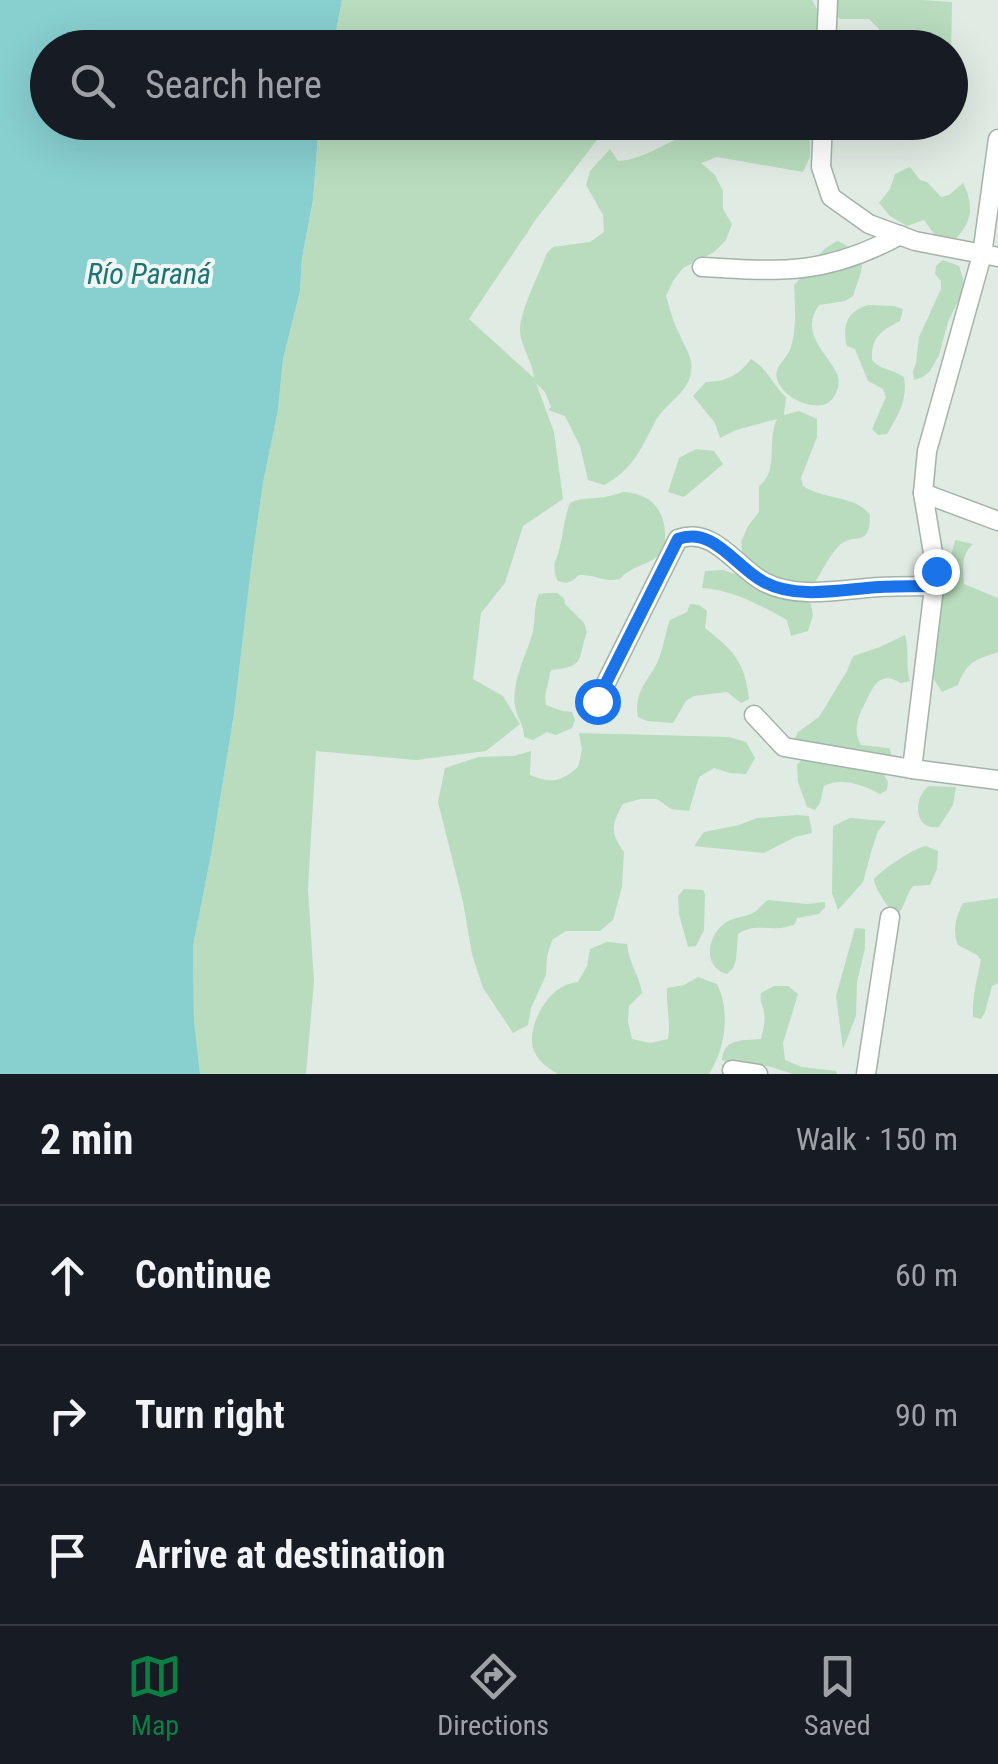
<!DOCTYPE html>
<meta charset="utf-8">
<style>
body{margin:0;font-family:"Roboto Condensed",sans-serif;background:#20242c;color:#f1f3f6}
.stop{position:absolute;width:30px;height:30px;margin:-22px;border:8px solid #1a73e8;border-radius:50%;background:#fff}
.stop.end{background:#1a73e8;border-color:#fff;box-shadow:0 2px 10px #0008}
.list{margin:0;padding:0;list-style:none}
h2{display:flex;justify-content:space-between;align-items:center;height:130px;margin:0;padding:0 40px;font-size:42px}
h2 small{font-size:32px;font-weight:400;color:#9ea1a6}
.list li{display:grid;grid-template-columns:65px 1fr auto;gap:30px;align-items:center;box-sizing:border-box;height:140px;padding:0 40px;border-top:2px solid #363941}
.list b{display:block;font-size:38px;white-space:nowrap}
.list em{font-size:32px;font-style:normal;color:#9ea1a6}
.icon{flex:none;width:55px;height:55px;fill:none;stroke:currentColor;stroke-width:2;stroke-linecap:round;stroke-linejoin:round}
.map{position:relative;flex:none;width:998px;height:1074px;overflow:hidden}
.search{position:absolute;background:#171b24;box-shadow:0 10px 40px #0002;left:30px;right:30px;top:30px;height:110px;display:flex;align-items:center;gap:25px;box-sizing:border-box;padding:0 35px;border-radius:55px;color:#9ea1a6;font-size:38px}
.sheet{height:550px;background:#171b24}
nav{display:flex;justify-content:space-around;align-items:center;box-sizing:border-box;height:140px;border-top:2px solid #363941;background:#171b24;font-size:28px;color:#9ea1a6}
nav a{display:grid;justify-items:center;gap:5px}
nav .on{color:#0b8043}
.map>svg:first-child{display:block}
</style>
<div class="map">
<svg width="998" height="1074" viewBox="0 0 998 1074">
<rect width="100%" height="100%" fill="#e0ebe4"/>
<!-- green -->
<g fill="#b8dcbd">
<polygon points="342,0 812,0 829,31 819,48 333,48"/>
<polygon points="836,0 921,0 952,2 951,58 950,48 879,47 879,29 869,19 840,19 827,8"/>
<path d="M319,123H610L537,218L469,319L534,378C533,362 521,347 520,331C519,313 540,272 547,253L553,247L590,242L604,232L603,215L586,185L590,171L610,149L618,161C648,159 671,138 700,130C731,121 780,131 810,140V157L803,172L717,157L701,163L715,175L723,191V209L732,224L726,240L714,252L683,268L673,281L666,296C670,309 673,322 679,333C682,342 690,353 691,362C695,390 668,400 656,420C642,447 632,471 604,485L588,480L580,446L565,416L548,410L551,407L545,392L536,383L554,432L563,499L523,526L505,583L481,613L473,679L503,696L520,724L486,751L416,760L316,751L308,889L314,981L306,1074H200L194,1020L193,946L211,855L234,714L252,560L263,483L278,410L283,359L300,291L302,258L313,200Z"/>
<path d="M910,167L920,180L927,182L941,197L949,195L963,183C976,209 971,226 949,245L935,235L924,220L907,226L890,216L879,203L890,189L895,174Z"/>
<path d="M838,241L855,250L863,257L861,272L853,296L845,301L819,305C799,334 827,352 837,374C842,384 835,403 822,405C817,406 812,405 807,404C798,402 786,395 781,387C768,368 786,363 791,347C797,327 795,305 794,285C809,271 818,249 838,241Z"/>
<polygon points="943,260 959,266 964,282 963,291 948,322 939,355 930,371 923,377 914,380 913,371 916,363 919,337 941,289 941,281 935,274 936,266"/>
<path d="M869,305L894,306L903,309L900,321C881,331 871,337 872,360C880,370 893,369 904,377C908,399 898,416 887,434L878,435L872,429L886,397L883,389L868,381L855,349L847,346C842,326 847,310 869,305Z"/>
<path d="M751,359C770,371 771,383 786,397L784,415L799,411L817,419V437L801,478L803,486C824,500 856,495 870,515C870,551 853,530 838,547C830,555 820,574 814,584L789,583L765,573L743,559L741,542L748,526L759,512V486C780,471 766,441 777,419L736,430L720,438L715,423L693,396L706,382C727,381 738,376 751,359Z"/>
<polygon points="696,449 714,451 723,464 684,497 668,492 679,458"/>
<path d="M624,492C658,494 669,519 664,550C652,564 642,563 628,572C619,577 625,579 613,580C601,580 591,574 579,575C571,583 566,585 557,580C551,561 557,563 560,546C564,531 564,518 570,503C583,496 595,500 609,496C614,495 619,493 624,492Z"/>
<path d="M955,540L973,544C961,554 963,569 964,584L998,598V652C975,660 967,661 958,685L942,692C939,687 935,682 933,677C922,648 948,572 955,540Z"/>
<path d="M723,570L794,594L811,604L813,615L808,631L791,636L787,620C760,605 733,590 702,588L705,571Z"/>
<path d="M548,593H557L564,598L565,604L584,623L587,632C577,658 587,667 551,670L545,696L546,705L562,711L572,712L575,720L572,728L556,735L547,732L533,740L524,737C524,725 517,718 515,706C512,681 525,658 532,635C536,621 533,607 539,594Z"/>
<path d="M690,604L699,605L707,611L705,628C734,651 745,662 749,699L741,703L727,692L694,696L686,701L673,723L647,721L638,717C633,689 651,680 659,658C664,646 665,632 670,620L687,612Z"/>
<path d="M905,635C910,650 905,666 910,681L901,683C878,669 873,688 864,705C857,718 853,732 861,745L889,748L892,756L886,763L794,741L798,732L819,717L847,671L853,656L880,647Z"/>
<path d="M579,733L729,737L746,742L755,758L746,774L730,773L714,768L699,777L689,811L671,809L657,799H640L623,804C611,825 610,832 624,852L622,887L613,920L600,931H566L552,940L547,957L546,975L531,1008L528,1025L513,1033L483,988L472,954L463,902L438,802L445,768L479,757L514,756L531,751L530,775C552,784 560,782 578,767L582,750Z"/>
<path d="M803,758L883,773L888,782L887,790L880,794C864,785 841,777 824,786L820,803L815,810L807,807L798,782L797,765Z"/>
<path d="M929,786L956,787L953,805L939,827C913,831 913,797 929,786Z"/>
<polygon points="797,815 809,816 812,833 795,837 764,853 694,846 704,832 739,825 757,818"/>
<polygon points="850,818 886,821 878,831 872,849 863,882 838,910 832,893 833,826"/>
<path d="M926,846L938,851L937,869L930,885L913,886C905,896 905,908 896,916C890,911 874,887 874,879C883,869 912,849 926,846Z"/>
<polygon points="684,889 703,890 705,894 704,930 696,946 688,947 679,914 678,896"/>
<path d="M998,898V983L992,986L985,1012L981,1019L973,1017C972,998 977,979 981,960L977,955L958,945C952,931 956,916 963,903Z"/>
<path d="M768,900L807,904L825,902V907L819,914L797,918L795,924C777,934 755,921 738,934L736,960L733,968L727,974C702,967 707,936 725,923C734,916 747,918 756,911C760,908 763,903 768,900Z"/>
<polygon points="855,928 865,929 865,948 857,982 856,1016 843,1049 836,996"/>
<path d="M607,942L627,944C629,964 639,974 642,993L629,1006L628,1022L632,1039L650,1043L668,1039C671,1022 666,1006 667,988L684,985L698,977L717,984C731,1012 725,1049 709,1074H558C548,1068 539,1062 534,1051C526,1031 543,997 562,987C567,984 572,983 578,982L587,966L590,949Z"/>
<path d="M774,986H788L798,994L783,1043L785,1060L802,1067L836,1071L837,1074H793L771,1067L746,1062L729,1063L722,1060C724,1037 743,1041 761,1039C763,1030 766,1021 764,1012C763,1004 759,1001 761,993Z"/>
</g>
<!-- water -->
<polygon fill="#88cfd0" points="0,0 342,0 333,47 48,48 48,122 319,123 313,200 302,258 300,291 283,359 278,410 263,483 252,560 234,714 211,855 193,946 194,1020 200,1074 0,1074"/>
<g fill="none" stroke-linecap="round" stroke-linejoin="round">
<!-- minor casing -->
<g stroke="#a3b3aa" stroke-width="21">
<g id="minor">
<polyline points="826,48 828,0"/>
<polyline points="823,122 821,167 831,197 869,224 915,241 998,257"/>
<path d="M702,267C782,272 827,275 900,235"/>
<polyline points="923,493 998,521"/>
<path d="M597,701L678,539C714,526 736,567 764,582C798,600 843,589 880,587C898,586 916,586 935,586"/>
<polyline points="754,715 784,747 912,769 998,780"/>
<polyline points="912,769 936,571 923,493 927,451 982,255 998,139"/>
<polyline points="732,1070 758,1074"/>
<polyline points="866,1074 890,917"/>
</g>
</g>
<!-- minor -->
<use href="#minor" stroke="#fff" stroke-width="18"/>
</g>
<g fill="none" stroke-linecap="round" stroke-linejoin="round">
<!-- route -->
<path stroke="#1a73e8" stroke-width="12" d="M597,701L678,539C714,526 735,567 764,582C798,600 843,589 880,587C898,586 916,586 934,586L936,571"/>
</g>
<g text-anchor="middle" stroke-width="8" stroke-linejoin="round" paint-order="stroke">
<!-- water labels -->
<g font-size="30" font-style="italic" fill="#1c7476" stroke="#f0f7f3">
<text x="149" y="284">Río Paraná</text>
</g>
</g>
</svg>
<div class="stop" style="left:597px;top:701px"></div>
<div class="stop end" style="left:936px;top:571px"></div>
<div class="search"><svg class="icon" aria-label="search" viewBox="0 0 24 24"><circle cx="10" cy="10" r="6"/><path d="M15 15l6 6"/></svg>Search here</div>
</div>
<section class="sheet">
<h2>2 min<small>Walk · 150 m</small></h2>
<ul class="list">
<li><svg class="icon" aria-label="ahead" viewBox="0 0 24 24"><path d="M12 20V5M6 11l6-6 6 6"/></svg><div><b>Continue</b></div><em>60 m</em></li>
<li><svg class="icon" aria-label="right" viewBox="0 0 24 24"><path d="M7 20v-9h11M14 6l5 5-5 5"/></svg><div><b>Turn right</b></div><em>90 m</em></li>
<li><svg class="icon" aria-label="arrive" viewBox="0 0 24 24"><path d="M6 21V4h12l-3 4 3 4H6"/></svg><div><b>Arrive at destination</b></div></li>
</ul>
</section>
<nav>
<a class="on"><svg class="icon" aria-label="map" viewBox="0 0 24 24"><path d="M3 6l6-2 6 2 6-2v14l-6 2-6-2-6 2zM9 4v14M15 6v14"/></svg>Map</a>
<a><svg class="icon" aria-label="directions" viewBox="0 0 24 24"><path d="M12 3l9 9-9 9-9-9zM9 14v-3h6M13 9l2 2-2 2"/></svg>Directions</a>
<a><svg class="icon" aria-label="saved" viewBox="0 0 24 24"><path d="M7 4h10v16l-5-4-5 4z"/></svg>Saved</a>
</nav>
